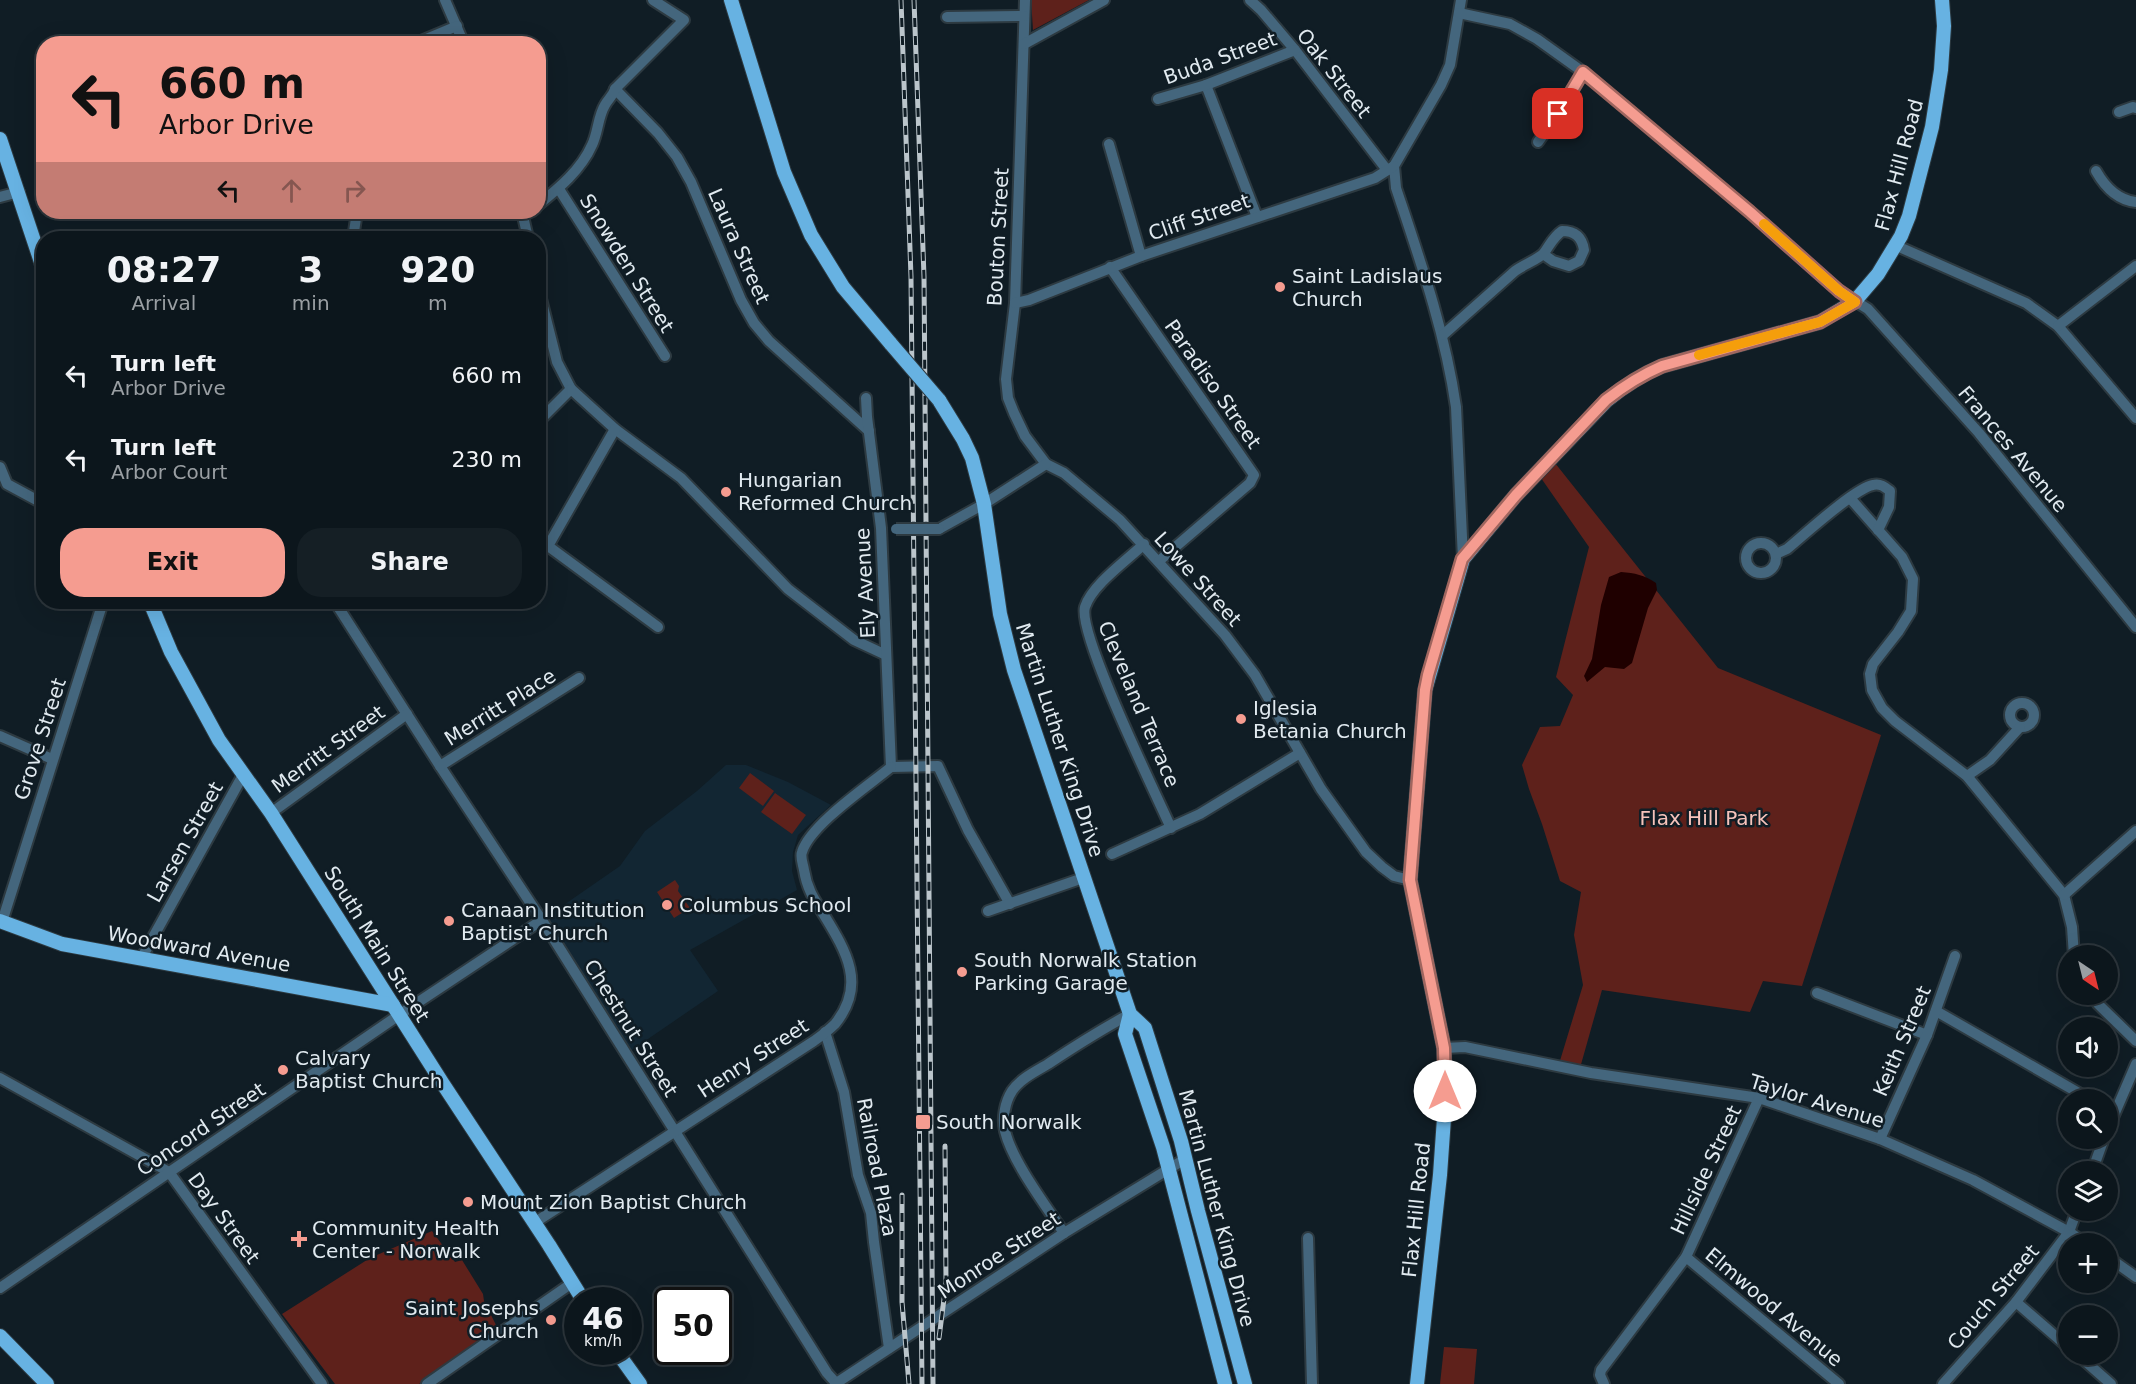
<!DOCTYPE html>
<meta charset="utf-8">
<style>
body{margin:0;font-family:"DejaVu Sans",sans-serif;background:#151f25;color:#f1f3f6;height:100vh;display:flex;flex-direction:column;font-size:22px;white-space:nowrap}
*{box-sizing:border-box;margin:0}
p{font-size:20px;color:#9a9fa3}
.icon{flex:none;width:33px;height:33px;fill:none;stroke:currentColor;stroke-width:2;stroke-linecap:round;stroke-linejoin:round}
.map{position:relative;flex:1;overflow:hidden}
.details{position:absolute;left:36px;top:231px;width:510px;height:378px;display:flex;flex-direction:column;background:#0c161c;border-radius:24px;box-shadow:0 6px 24px #0002,0 0 0 2px #2c353b}
.details>*{flex:none}
.hud{position:absolute;left:36px;top:36px;width:510px;height:183px;border-radius:24px;box-shadow:0 6px 24px #0002,0 0 0 2px #2c353b;background:#f59c90;color:#111;overflow:hidden}
.needle{width:39px;rotate:145deg}
.buttons{position:absolute;left:2058px;top:945px;display:grid;gap:12px}
.buttons a{display:grid;place-items:center;width:60px;height:60px;border-radius:50%;background:#0c161c;box-shadow:0 6px 24px #0002,0 0 0 2px #2c353b;font-size:30px}
.speed{position:absolute;left:564px;top:1287px;display:flex;gap:12px;font-size:30px;font-weight:700;text-align:center}
.speed>*{display:grid;place-content:center;width:78px;height:78px;border-radius:50%;background:#0c161c;box-shadow:0 6px 24px #0002,0 0 0 2px #2c353b;line-height:1}
.speed small{font-size:15px;font-weight:400}
.speed .limit{border:3px solid #111;border-radius:9px;background:#fff;color:#111}
.pin{position:absolute;display:grid;place-items:center;width:51px;height:51px;color:#fff;margin:-26px;border-radius:12px;box-shadow:0 3px 9px #0006}
.me{position:absolute;width:66px;margin:-33px;rotate:0deg;stroke-linejoin:round;filter:drop-shadow(0 0 4px #0008)}
.turn{display:flex;align-items:center;gap:21px;height:126px;padding:0 24px;font-size:27px}
.turn .icon{width:78px;height:78px;stroke-width:2.5}
.turn b{display:block;font-size:42px;line-height:51px}
.lanes{display:flex;align-items:center;height:57px;padding:0 24px;background:#0003;justify-content:center;gap:30px;direction:ltr}
.lanes .off{opacity:.35}
.eta{display:flex;justify-content:space-evenly;align-items:center;height:102px;text-align:center}
.eta b{font-size:36px;font-weight:800;line-height:42px}
.button{display:flex;gap:12px;margin-top:auto;padding:12px 24px}
.button a{flex:1;height:69px;border-radius:24px;background:#f59c90;color:#111;font-size:24px;font-weight:800;line-height:69px;text-align:center}
.button a+a{background:#151f25;color:#f1f3f6}
ul{padding:0;list-style:none}
li{display:flex;align-items:center;gap:18px;height:84px;padding:0 24px}
li div{flex:1}
li b{display:block;font-size:22px}
li em{font-style:normal}
.map>svg:first-child{display:block}
.built{fill:#122633}
.green{fill:#5e211b}
.water{fill:#1f0000}
.lines{fill:none;stroke-linecap:round;stroke-linejoin:round}
.minor-casing{stroke:#2d3a41;stroke-width:14}
.major-casing{stroke:#2d3a41;stroke-width:16}
.minor{stroke:#44667d;stroke-width:10}
.major{stroke:#67b2e2;stroke-width:14}
.rail-casing{stroke:#bbc5cb;stroke-width:5}
.rail{stroke:#101d25;stroke-width:3;stroke-dasharray:9;stroke-linecap:butt}
.minor-bridge-casing{stroke:#2d3a41;stroke-width:14;stroke-linecap:butt}
.major-bridge-casing{stroke:#2d3a41;stroke-width:16;stroke-linecap:butt}
.minor-bridge{stroke:#44667d;stroke-width:10}
.major-bridge{stroke:#67b2e2;stroke-width:14}
.route-casing{stroke:#9f655e;stroke-width:15}
.route{stroke:#f59c90;stroke-width:10}
.slow{stroke:#f59e0b;stroke-width:10}
.poi-dot{fill:#f59c90;stroke:#101d25;stroke-width:2}
.labels{text-anchor:middle;dominant-baseline:central;stroke-width:5;stroke-linejoin:round;paint-order:stroke}
.street-label{font-size:20px;fill:#e1eaf0;stroke:#101d25}
.poi-label{font-size:20px;fill:#e1eaf0;stroke:#101d25;text-anchor:start}
.park-label{font-size:20px;fill:#f6c3bb;stroke:#101d25}
</style>
<div class="map">
<svg width="2136" height="1384" viewBox="0 0 2136 1384">
<rect width="100%" height="100%" fill="#101d25"/>
<path class="built" d="M 726,765 L 746,765 L 788,782 L 831,805 L 798,835 L 793,852 L 792,871 L 797,890 L 690,950 L 718,991 L 629,1052 L 542,920 L 620,866 L 645,831 L 697,791 Z"/>
<g class="green">
<path d="M 1031,0 L 1089,0 L 1033,30 Z"/>
<path d="M 1555,463 L 1718,668 L 1881,735 L 1802,986 L 1763,981 L 1750,1012 L 1602,990 L 1580,1068 L 1559,1064 L 1583,985 L 1574,935 L 1581,892 L 1560,881 L 1542,824 L 1529,789 L 1522,765 L 1540,727 L 1560,726 L 1573,695 L 1556,677 L 1589,547 L 1541,478 Z"/>
<path d="M 750,773 L 774,791 L 763,806 L 739,788 Z"/>
<path d="M 775,793 L 806,815 L 792,834 L 761,812 Z"/>
<path d="M 675,880 L 679,886 L 678,891 L 690,908 L 674,918 L 657,892 Z"/>
<path d="M 432,1231 L 455,1262 L 462,1260 L 483,1294 L 484,1301 L 498,1329 L 419,1384 L 335,1384 L 282,1314 L 370,1258 Z"/>
<path d="M 1444,1347 L 1477,1349 L 1474,1384 L 1440,1384 Z"/>
</g>
<path class="water" d="M 1621,572 C 1635,573 1644,575 1656,583 L 1657,590 L 1648,608 L 1632,663 L 1624,669 L 1605,667 L 1587,682 L 1584,676 L 1592,659 L 1601,605 L 1609,577 Z"/>
<g class="lines">
<g class="minor-casing">
<g id="minor">
<path d="M 445,0 L 464,44"/>
<path d="M 1025,0 L 1015,303 L 1006,379 L 1008,398 L 1014,413 L 1025,436 L 1046,464 L 1064,473 L 1120,520 L 1225,635 L 1255,675 L 1321,789 L 1366,852 L 1382,867 L 1394,876 L 1410,880"/>
<path d="M 1250,0 L 1261,10 L 1295,50 L 1387,170"/>
<path d="M 1461,0 L 1450,65 L 1441,85 L 1394,166 L 1396,188 C 1420,260 1445,331 1456,407 L 1463,559"/>
<path d="M 1459,13 L 1510,24 L 1537,39 L 1583,72 L 1750,212 L 1839,291 L 1868,309 L 1979,433 L 2136,627"/>
<path d="M 947,17 L 1024,16"/>
<path d="M 414,44 L 457,26"/>
<path d="M 1024,44 L 1104,0"/>
<path d="M 1206,85 L 1257,217"/>
<path d="M 615,89 L 658,133 L 677,157 L 691,182 L 741,300 L 754,323 L 769,341 L 869,431"/>
<path d="M 1158,99 L 1206,85 L 1295,50"/>
<path d="M 2119,112 L 2133,107 L 2136,108"/>
<path d="M 1538,142 L 1558,114 L 1583,72"/>
<path d="M 1109,144 L 1141,256"/>
<path d="M 2096,171 C 2105,187 2117,200 2136,202"/>
<path d="M 559,189 L 665,356"/>
<path d="M 0,197 L 19,192"/>
<path d="M 538,205 C 559,188 581,170 592,145 C 598,133 598,116 605,105 C 608,99 613,96 615,89 L 684,20 L 653,0"/>
<path d="M 522,212 L 528,238"/>
<path d="M 353,238 L 357,212"/>
<path d="M 1897,246 L 2026,303 L 2058,326 L 2136,418"/>
<path d="M 1110,267 L 1254,475 L 1250,483 L 1159,561"/>
<path d="M 538,287 L 557,362 L 571,389 L 615,429 L 681,478 L 788,589 L 854,640 L 886,655"/>
<path d="M 1015,303 L 1029,300 L 1141,256 L 1375,178 L 1394,166"/>
<path d="M 2058,326 L 2136,266"/>
<path d="M 1443,335 L 1515,271 C 1523,265 1539,259 1544,253 C 1550,245 1553,237 1562,231 C 1575,231 1582,237 1584,250 L 1579,261 L 1569,266 L 1553,261 L 1543,254"/>
<path d="M 866,398 L 867,417 L 881,528 L 891,767"/>
<path d="M 538,422 L 571,389"/>
<path d="M 615,429 L 548,546 L 658,627"/>
<path d="M 0,467 L 7,484 L 44,504"/>
<path d="M 1850,498 L 1902,557 L 1913,579 L 1911,611 L 1898,632 L 1873,664 L 1870,674 L 1872,690 L 1882,708 L 1895,721 L 1967,776 L 2064,895 L 2072,927 L 2074,956"/>
<path d="M 939,529 L 984,504 L 1046,464"/>
<circle cx="1761" cy="558" r="15"/>
<path d="M 1144,544 C 1126,561 1092,585 1085,607 C 1077,633 1156,794 1171,828"/>
<path d="M 1776,554 L 1787,549 C 1804,535 1855,488 1873,485 C 1880,483 1885,487 1890,491 L 1889,507 L 1878,530"/>
<path d="M 335,602 L 440,766 L 545,925 L 827,1373 L 836,1383"/>
<circle cx="2022" cy="715" r="12"/>
<path d="M 0,736 L 52,759"/>
<path d="M 440,766 L 579,678"/>
<path d="M 891,767 L 938,766 L 968,830 L 1010,904"/>
<path d="M 1967,776 L 1990,760 L 2020,727"/>
<path d="M 271,813 L 407,714"/>
<path d="M 1112,854 L 1200,814 L 1300,753"/>
<path d="M 2064,895 L 2136,831"/>
<path d="M 988,911 L 1083,878"/>
<path d="M 2,922 L 103,602"/>
<path d="M 141,959 L 243,775"/>
<path d="M 1817,993 L 1927,1035"/>
<path d="M 2091,994 L 2098,1004 L 2136,1041"/>
<path d="M 1936,1011 L 2091,1100"/>
<path d="M 825,1032 L 844,1092 L 858,1175 L 871,1213 L 874,1242 L 889,1348"/>
<path d="M 1444,1048 L 1465,1047 L 1591,1073 L 1759,1098 L 1880,1139 L 1973,1180 L 2069,1232 L 2087,1244"/>
<path d="M 0,1078 L 169,1172 L 322,1384"/>
<path d="M 2108,1129 L 2136,1064"/>
<path d="M 1880,1139 L 1927,1035 L 1955,956"/>
<path d="M 2092,1172 L 2104,1138"/>
<path d="M 534,1223 L 814,1041 C 821,1036 829,1030 835,1024 C 867,985 846,951 824,915 C 814,899 807,889 804,870 C 803,864 800,857 802,852 C 810,825 868,786 891,767"/>
<path d="M 1064,1233 C 1046,1206 1012,1161 1005,1131 C 1002,1118 1005,1102 1012,1091 C 1020,1079 1036,1071 1048,1064 C 1075,1046 1102,1029 1130,1014"/>
<path d="M 1308,1238 L 1312,1384"/>
<path d="M 1686,1257 L 1839,1384"/>
<path d="M 2108,1257 L 2136,1277"/>
<path d="M 0,1288 L 399,1015 L 542,920"/>
<path d="M 2016,1302 L 2068,1347"/>
<path d="M 2077,1354 L 2111,1384"/>
<path d="M 427,1384 L 572,1283"/>
<path d="M 835,1384 L 1064,1233 L 1185,1159"/>
<path d="M 1604,1384 L 1600,1375 L 1601,1370 L 1686,1257 L 1759,1098"/>
<path d="M 1943,1384 L 2016,1302 L 2069,1232 L 2077,1210"/>
</g>
</g>
<g class="major-casing">
<g id="major">
<path d="M 731,0 L 784,172 L 811,235 L 843,287 L 891,344"/>
<path d="M 0,139 L 44,271"/>
<path d="M 939,400 L 963,439 L 972,458 L 984,504 L 1000,614 L 1014,670 L 1130,1014 L 1145,1028 L 1181,1141 L 1198,1211 L 1245,1384"/>
<path d="M 150,602 L 171,652 L 219,740 L 271,813 L 443,1084 L 549,1245 L 583,1300"/>
<path d="M 0,921 L 62,944 L 393,1005"/>
<path d="M 1130,1014 L 1125,1034 L 1163,1147 L 1225,1384"/>
<path d="M 0,1336 L 47,1384"/>
<path d="M 617,1352 L 640,1384"/>
<path d="M 1417,1384 L 1440,1175 L 1445,1104 L 1444,1048 L 1410,880 L 1425,690 L 1463,559 L 1516,495 L 1607,400 C 1624,386 1641,375 1662,366 L 1820,322 L 1855,301 L 1878,274 L 1901,236 L 1909,216 L 1932,127 L 1941,70 L 1944,26 L 1942,0"/>
</g>
</g>
<use href="#minor" class="minor"/>
<use href="#major" class="major"/>
<g class="rail-casing">
<g id="rail">
<path d="M 901,0 L 911,277 L 922,1384"/>
<path d="M 914,0 L 924,277 L 933,1384"/>
<path d="M 902,1195 L 902,1302 L 909,1384"/>
<path d="M 939,1338 L 946,1283 L 945,1146"/>
</g>
</g>
<use href="#rail" class="rail"/>
<g class="minor-bridge-casing">
<path id="minor-bridge" d="M 896,529 L 939,529"/>
</g>
<g class="major-bridge-casing">
<path id="major-bridge" d="M 891,344 L 939,400"/>
</g>
<use href="#minor-bridge" class="minor-bridge"/>
<use href="#major-bridge" class="major-bridge"/>
</g>
<g class="lines">
<g class="route-casing">
<path id="route" d="M 1445,1091 L 1444,1048 L 1410,880 L 1425,690 L 1428,675 L 1462,559 L 1516,495 L 1606,400 C 1624,386 1641,375 1662,366 L 1820,322 L 1855,302 L 1839,291 L 1750,212 L 1583,72 L 1558,114"/>
</g>
<use href="#route" class="route"/>
<path class="slow" d="M 1699,355 L 1820,322 L 1855,302 L 1839,291 L 1764,224"/>
</g>
<g class="poi-dot">
<circle cx="1280" cy="287" r="6"/>
<circle cx="726" cy="492" r="6"/>
<circle cx="1241" cy="719" r="6"/>
<circle cx="667" cy="905" r="6"/>
<circle cx="449" cy="921" r="6"/>
<circle cx="962" cy="972" r="6"/>
<circle cx="283" cy="1070" r="6"/>
<rect x="915" y="1114" width="16" height="16" rx="3"/>
<circle cx="468" cy="1202" r="6"/>
<path d="M296 1230h6v6h6v6h-6v6h-6v-6h-6v-6h6z"/>
<circle cx="551" cy="1320" r="6"/>
</g>
<g class="labels">
<g class="street-label">
<text transform="translate(1220 58) rotate(-20)">Buda Street</text>
<text transform="translate(1334 73) rotate(52)">Oak Street</text>
<text transform="translate(1899 165) rotate(-75)">Flax Hill Road</text>
<text transform="translate(1199 217) rotate(-19)">Cliff Street</text>
<text transform="translate(998 237) rotate(-87)">Bouton Street</text>
<text transform="translate(739 246) rotate(66)">Laura Street</text>
<text transform="translate(627 263) rotate(58)">Snowden Street</text>
<text transform="translate(1213 384) rotate(55)">Paradiso Street</text>
<text transform="translate(2013 449) rotate(50)">Frances Avenue</text>
<text transform="translate(1198 579) rotate(48)">Lowe Street</text>
<text transform="translate(865 583) rotate(-93)">Ely Avenue</text>
<text transform="translate(1139 704) rotate(67)">Cleveland Terrace</text>
<text transform="translate(500 707) rotate(-32)">Merritt Place</text>
<text transform="translate(40 739) rotate(-72)">Grove Street</text>
<text transform="translate(1060 740) rotate(72)">Martin Luther King Drive</text>
<text transform="translate(328 749) rotate(-36)">Merritt Street</text>
<text transform="translate(185 842) rotate(-61)">Larsen Street</text>
<text transform="translate(377 944) rotate(58)">South Main Street</text>
<text transform="translate(199 949) rotate(10)">Woodward Avenue</text>
<text transform="translate(631 1028) rotate(58)">Chestnut Street</text>
<text transform="translate(1902 1041) rotate(-67)">Keith Street</text>
<text transform="translate(753 1058) rotate(-33)">Henry Street</text>
<text transform="translate(1817 1101) rotate(17)">Taylor Avenue</text>
<text transform="translate(201 1129) rotate(-34)">Concord Street</text>
<text transform="translate(877 1167) rotate(79)">Railroad Plaza</text>
<text transform="translate(1706 1170) rotate(-65)">Hillside Street</text>
<text transform="translate(1217 1208) rotate(75)">Martin Luther King Drive</text>
<text transform="translate(1416 1210) rotate(-84)">Flax Hill Road</text>
<text transform="translate(224 1218) rotate(54)">Day Street</text>
<text transform="translate(999 1255) rotate(-33)">Monroe Street</text>
<text transform="translate(1993 1297) rotate(-50)">Couch Street</text>
<text transform="translate(1774 1307) rotate(40)">Elmwood Avenue</text>
</g>
<g class="poi-label">
<text x="1292" y="276">Saint Ladislaus<tspan x="1292" dy="23">Church</tspan></text>
<text x="738" y="480">Hungarian<tspan x="738" dy="23">Reformed Church</tspan></text>
<text x="1253" y="708">Iglesia<tspan x="1253" dy="23">Betania Church</tspan></text>
<text x="679" y="905">Columbus School</text>
<text x="461" y="910">Canaan Institution<tspan x="461" dy="23">Baptist Church</tspan></text>
<text x="974" y="960">South Norwalk Station<tspan x="974" dy="23">Parking Garage</tspan></text>
<text x="295" y="1058">Calvary<tspan x="295" dy="23">Baptist Church</tspan></text>
<text x="936" y="1122">South Norwalk</text>
<text x="480" y="1202">Mount Zion Baptist Church</text>
<text x="312" y="1228">Community Health<tspan x="312" dy="23">Center - Norwalk</tspan></text>
<text x="539" y="1308" text-anchor="end">Saint Josephs<tspan x="539" dy="23">Church</tspan></text>
</g>
<g class="park-label">
<text x="1704" y="818">Flax Hill Park</text>
</g>
</g>
</svg>
<div class="buttons">
<a><svg class="needle" viewBox="-14 -14 28 28"><path d="M0-13l5 13h-10z" fill="#e53935"/><path d="M0 13l5-13h-10z" fill="#9a9fa3"/></svg></a>
<a><svg class="icon" aria-label="sound" viewBox="0 0 24 24"><path d="M4 9h4l5-4v14l-5-4H4zM17 9q2 3 0 6"/></svg></a>
<a><svg class="icon" aria-label="search" viewBox="0 0 24 24"><circle cx="10" cy="10" r="6"/><path d="M15 15l6 6"/></svg></a>
<a><svg class="icon" aria-label="layers" viewBox="0 0 24 24"><path d="M12 4l9 5-9 5-9-5zM3 14l9 5 9-5"/></svg></a>
<a>+</a>
<a>−</a>
</div>
<div class="speed"><div>46<small>km/h</small></div><div class="limit">50</div></div>
<div class="pin" style="left:1558px;top:114px;background:#d93025"><svg class="icon" aria-label="arrive" viewBox="0 0 24 24"><path d="M6 21V4h12l-3 4 3 4H6"/></svg></div>
<svg class="me" style="left:1445px;top:1091px" viewBox="-20 -20 40 40"><circle r="19" fill="#fff"/><path d="M0-13L10 11 0 6-10 11z" fill="#f59c90"/></svg>
<div class="hud">
<div class="turn"><svg class="icon" aria-label="left" viewBox="0 0 24 24"><path d="M17 20v-9H6M10 6l-5 5 5 5"/></svg><div><b>660 m</b>Arbor Drive</div></div>
<div class="lanes"><svg class="icon" aria-label="left" viewBox="0 0 24 24"><path d="M17 20v-9H6M10 6l-5 5 5 5"/></svg><svg class="icon off" aria-label="ahead" viewBox="0 0 24 24"><path d="M12 20V5M6 11l6-6 6 6"/></svg><svg class="icon off" aria-label="right" viewBox="0 0 24 24"><path d="M7 20v-9h11M14 6l5 5-5 5"/></svg></div>
</div>
<section class="details">
<div class="eta">
<div><b>08:27</b><p>Arrival</p></div>
<div><b>3</b><p>min</p></div>
<div><b>920</b><p>m</p></div>
</div>
<ul>
<li><svg class="icon" aria-label="left" viewBox="0 0 24 24"><path d="M17 20v-9H6M10 6l-5 5 5 5"/></svg><div><b>Turn left</b><p>Arbor Drive</p></div><em>660 m</em></li>
<li><svg class="icon" aria-label="left" viewBox="0 0 24 24"><path d="M17 20v-9H6M10 6l-5 5 5 5"/></svg><div><b>Turn left</b><p>Arbor Court</p></div><em>230 m</em></li>
</ul>
<div class="button"><a>Exit</a><a>Share</a></div>
</section>
</div>
